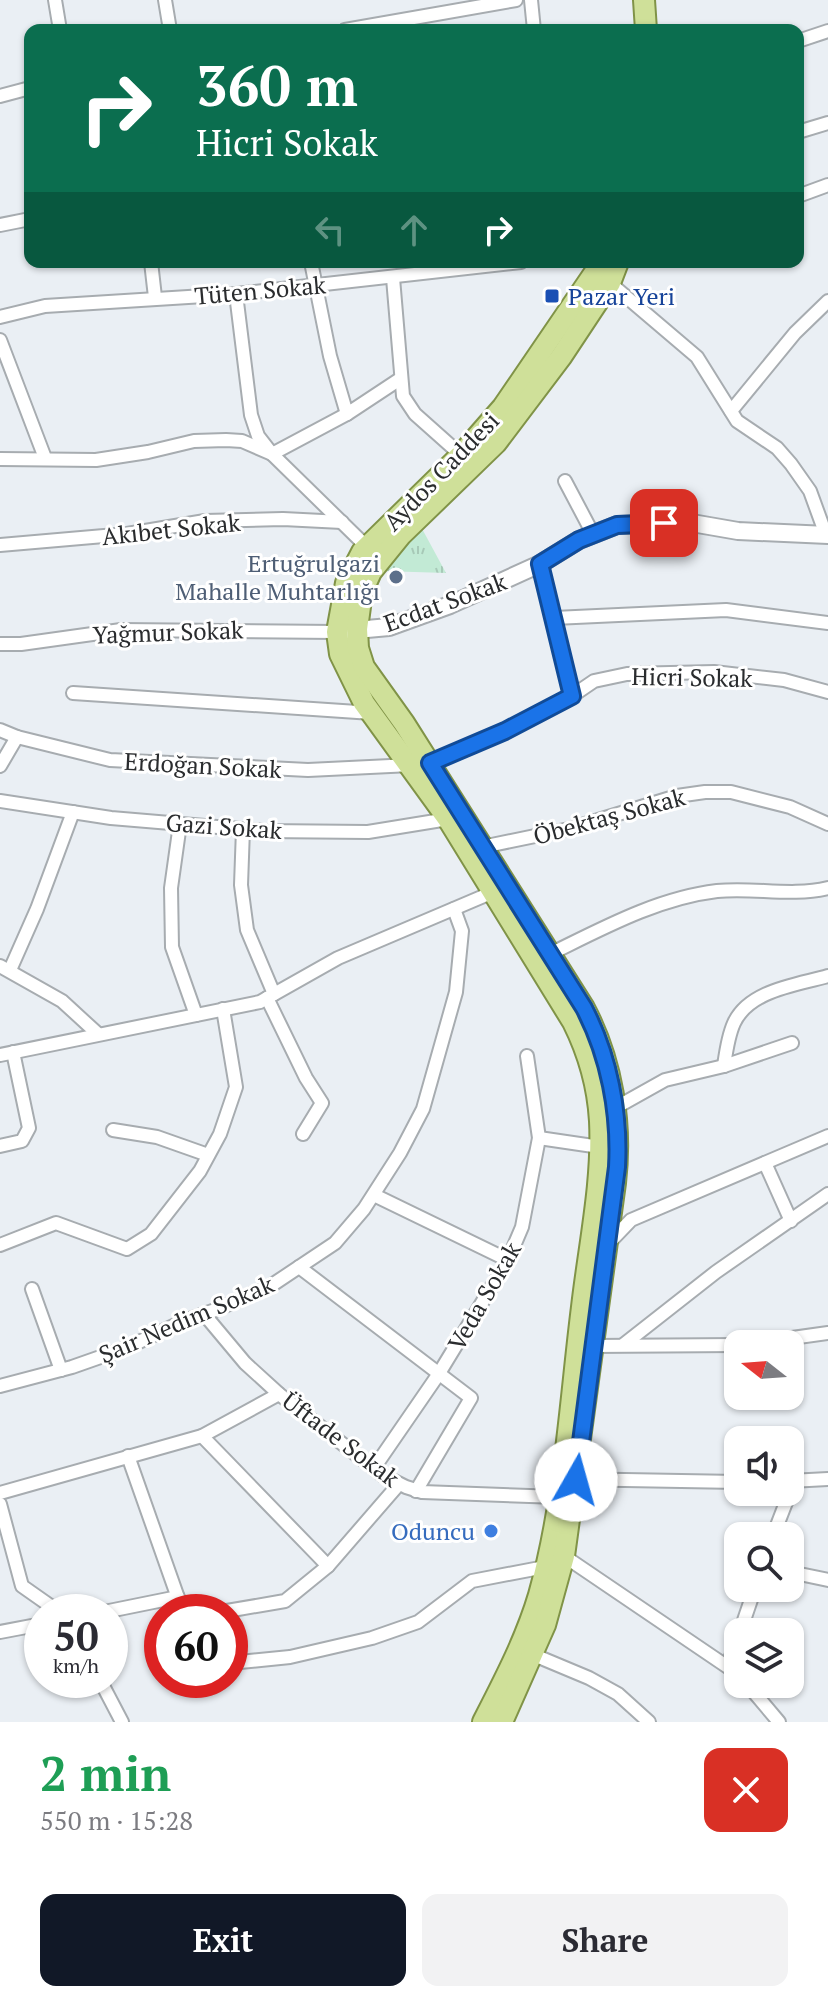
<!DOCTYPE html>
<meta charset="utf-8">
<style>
body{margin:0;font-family:"PT Serif",serif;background:#f2f2f3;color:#2b2b33;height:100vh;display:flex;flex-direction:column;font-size:30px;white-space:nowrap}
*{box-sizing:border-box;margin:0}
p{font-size:26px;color:#7c7c81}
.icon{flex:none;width:44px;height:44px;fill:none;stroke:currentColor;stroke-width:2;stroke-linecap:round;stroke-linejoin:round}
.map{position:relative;height:1722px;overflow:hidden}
.panel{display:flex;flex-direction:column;background:#fff;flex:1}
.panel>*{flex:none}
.hud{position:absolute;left:24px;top:24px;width:780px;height:244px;border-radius:16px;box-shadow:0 2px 6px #0004;background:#0b6e4f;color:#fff;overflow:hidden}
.needle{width:52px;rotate:287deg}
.buttons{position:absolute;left:724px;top:1330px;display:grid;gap:16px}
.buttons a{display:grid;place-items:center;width:80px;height:80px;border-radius:16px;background:#fff;box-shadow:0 2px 6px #0004;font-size:40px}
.speed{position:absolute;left:24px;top:1594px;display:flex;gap:16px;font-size:40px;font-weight:700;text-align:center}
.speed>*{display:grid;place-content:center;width:104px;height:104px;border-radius:50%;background:#fff;box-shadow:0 2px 6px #0004;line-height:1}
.speed small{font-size:20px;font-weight:400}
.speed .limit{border:12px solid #d22;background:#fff;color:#111}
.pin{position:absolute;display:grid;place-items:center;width:68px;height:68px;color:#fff;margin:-34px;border-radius:16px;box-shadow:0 4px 12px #0006}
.me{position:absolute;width:88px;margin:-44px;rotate:7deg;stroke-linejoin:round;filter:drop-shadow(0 0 6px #0008)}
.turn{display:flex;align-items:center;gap:28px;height:168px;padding:0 40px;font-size:36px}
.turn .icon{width:104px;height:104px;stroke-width:2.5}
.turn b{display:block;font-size:56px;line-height:68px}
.lanes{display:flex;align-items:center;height:76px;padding:0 40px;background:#0003;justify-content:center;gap:40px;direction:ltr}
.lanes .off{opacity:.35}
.round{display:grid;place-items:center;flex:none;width:84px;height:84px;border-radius:16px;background:#f2f2f3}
.overview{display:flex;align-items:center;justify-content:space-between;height:136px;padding:0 40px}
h1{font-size:48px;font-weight:600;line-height:60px;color:#1e9e55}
.button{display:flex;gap:16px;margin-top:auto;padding:16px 40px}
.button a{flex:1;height:92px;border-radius:16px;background:#111827;color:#fff;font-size:32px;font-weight:600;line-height:92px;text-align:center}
.button a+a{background:#f2f2f3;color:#2b2b33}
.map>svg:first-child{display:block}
.park{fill:url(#park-tufts)}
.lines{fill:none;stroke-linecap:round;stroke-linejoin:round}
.minor-casing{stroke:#a7acb0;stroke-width:16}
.tertiary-casing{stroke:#a7acb0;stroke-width:20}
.primary-casing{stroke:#809347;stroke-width:24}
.minor{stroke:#fff;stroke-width:12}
.tertiary{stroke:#fff;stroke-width:16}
.primary{stroke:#cfe099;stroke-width:20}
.route-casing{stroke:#114b97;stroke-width:20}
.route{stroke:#1a73e8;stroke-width:14}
.transit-dot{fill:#1a4fb4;stroke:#fff;stroke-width:3}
.service-dot{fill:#5c6f8a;stroke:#fff;stroke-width:3}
.shop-dot{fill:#3f7fe0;stroke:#fff;stroke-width:3}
.labels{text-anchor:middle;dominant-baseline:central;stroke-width:6;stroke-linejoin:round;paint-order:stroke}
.street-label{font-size:24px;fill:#2a2c2e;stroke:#fff}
.transit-label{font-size:24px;fill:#164399;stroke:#fff;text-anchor:start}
.service-label{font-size:24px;fill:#4e5e75;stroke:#fff;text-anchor:end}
.shop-label{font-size:24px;fill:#366cbe;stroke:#fff;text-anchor:end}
</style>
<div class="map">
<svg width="828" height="1722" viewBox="0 0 828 1722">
<defs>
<pattern id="park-tufts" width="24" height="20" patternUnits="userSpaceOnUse" patternTransform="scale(2)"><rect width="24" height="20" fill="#c2ead5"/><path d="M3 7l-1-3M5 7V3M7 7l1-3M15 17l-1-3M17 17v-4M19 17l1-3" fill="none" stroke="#a7c9b7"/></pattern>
</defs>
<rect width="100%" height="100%" fill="#eaeff4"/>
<path class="park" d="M 420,525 L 446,573 L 382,571 Z"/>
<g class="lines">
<g class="minor-casing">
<g id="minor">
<path d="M 55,0 L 60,30"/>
<path d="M 165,0 L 170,30"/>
<path d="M 531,0 L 534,30"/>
<path d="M 345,30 L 516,0"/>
<path d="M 798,41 L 828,31"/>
<path d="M 0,96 L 30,88"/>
<path d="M 798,132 L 828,123"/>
<path d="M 798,196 L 828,185"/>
<path d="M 0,225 L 30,219"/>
<path d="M 151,262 L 155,297"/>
<path d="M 311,262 L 330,356 L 347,414 L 400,379"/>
<path d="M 393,278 L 403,396 L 415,414 L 461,455"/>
<path d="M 610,283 L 697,357 L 737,421 L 777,448 L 791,464 L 810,491 L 826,535"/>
<path d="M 236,294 L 251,415 L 258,436 L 272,454 L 367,547"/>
<path d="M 0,317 L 45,306 L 236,294 L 521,262"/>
<path d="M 0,340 L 45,458"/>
<path d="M 731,411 L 795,333 L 828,301"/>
<path d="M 0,459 L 96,460 L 148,452 L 194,441 L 226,440 L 242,441 L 272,454 L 347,414"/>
<path d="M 565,481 L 593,534"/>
<path d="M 0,545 L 127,534 L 205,521 L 283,519 L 342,522"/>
<path d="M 540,564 L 572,696"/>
<path d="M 554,618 L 726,610 L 828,623"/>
<path d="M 0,644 L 21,644 L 121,630 L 337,632"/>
<path d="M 73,693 L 372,713"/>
<path d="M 0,730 L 17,737 L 110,760 L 308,770 L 411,765"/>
<path d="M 430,763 L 505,731 L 572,696 L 594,681 L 627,674 L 714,672 L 784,680 L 828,692"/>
<path d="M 0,766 L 17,737"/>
<path d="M 0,801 L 111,818 L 264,831 L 368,832 L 448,819"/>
<path d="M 180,824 L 171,888 L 172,947 L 196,1015"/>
<path d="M 243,829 L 241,885 L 247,930 L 274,994"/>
<path d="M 482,847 L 569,829 L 677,796 L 705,792 L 731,792 L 790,807 L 828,824"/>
<path d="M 550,954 C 603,928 658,898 717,891 C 754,887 791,897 828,888"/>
<path d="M 0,966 L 62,1001 L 98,1034"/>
<path d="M 10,970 L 37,909 L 73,812"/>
<path d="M 267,998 L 306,1078 L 322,1103 L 303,1134"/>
<path d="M 0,1055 L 260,1002 L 338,958 L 498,890"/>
<path d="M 724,1066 C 726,1052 728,1036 734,1023 C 749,990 797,985 828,976"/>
<path d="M 615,1108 L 665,1080 L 724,1066 L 792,1043"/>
<path d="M 113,1130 L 157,1137 L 208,1155"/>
<path d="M 539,1138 L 600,1147"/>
<path d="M 0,1146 L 22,1141 L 29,1128 L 13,1052"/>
<path d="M 765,1163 L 791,1221"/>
<path d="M 374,1195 L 508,1260"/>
<path d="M 0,1245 L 56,1223 L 127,1249 L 151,1234 L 200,1171 L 220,1134 L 236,1087 L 223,1009"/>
<path d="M 607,1245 L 631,1220 L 828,1136"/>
<path d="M 299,1267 L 471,1398 L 416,1491"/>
<path d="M 32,1289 L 61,1370"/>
<path d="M 204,1314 L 245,1363 L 279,1394 L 382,1475 L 406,1487 L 422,1492 L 558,1497"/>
<path d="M 749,1344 L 828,1333"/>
<path d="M 623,1345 L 716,1272 L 828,1194"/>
<path d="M 592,1346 L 738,1345"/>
<path d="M 0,1386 L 72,1367 L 126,1348 L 184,1321 L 218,1309 L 272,1285 L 335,1243 L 364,1209 L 400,1153 L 423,1109 L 456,992 L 462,931 L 454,909"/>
<path d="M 202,1436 L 328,1566"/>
<path d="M 128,1456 L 183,1612"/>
<path d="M 374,1468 L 438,1375 L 508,1260 L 522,1227 L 539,1138 L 527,1056"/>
<path d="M 568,1479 L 738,1482"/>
<path d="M 790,1481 L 828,1479"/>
<path d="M 0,1493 L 202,1436 L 279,1394"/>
<path d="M 0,1504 L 22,1586 L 59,1612"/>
<path d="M 773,1536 L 790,1492"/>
<path d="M 564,1556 L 738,1674"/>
<path d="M 790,1572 L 828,1580"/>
<path d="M 104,1612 L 178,1597"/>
<path d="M 221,1612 L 285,1601 L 328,1566 L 399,1484"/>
<path d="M 0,1632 L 42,1624"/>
<path d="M 740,1632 L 755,1588"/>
<path d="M 534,1655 L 589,1678 L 618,1694 L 649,1722"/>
<path d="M 230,1663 L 290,1657 L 372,1638 L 418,1622 L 472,1581 L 545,1567"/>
<path d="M 728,1665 L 738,1637"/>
<path d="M 100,1680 L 122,1722"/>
<path d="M 747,1684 L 779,1722"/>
</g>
</g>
<g class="tertiary-casing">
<path id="tertiary" d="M 345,631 L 389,627 L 450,605 L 540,564 L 579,540 L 617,525 L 692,523 L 738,531 L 828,535"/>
</g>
<g class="primary-casing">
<g id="primary">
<path d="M 644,0 L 646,30"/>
<path d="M 483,1722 C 504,1681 526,1639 539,1595 C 565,1502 570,1403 582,1307 C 589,1246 603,1182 600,1121 C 598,1087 588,1052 573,1022 L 448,819 L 364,703 L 340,654 L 337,632 L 346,583 L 362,552 L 461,455 L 503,407 L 602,262"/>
<path d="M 502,1722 L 545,1625 L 564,1556 L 615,1183 C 622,1123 612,1061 584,1008 L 404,723 L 364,667 L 358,648 L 357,629 L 362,592 L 371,572 L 401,535 L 496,443 L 561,357 L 610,283 L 618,262"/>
</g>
</g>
<use href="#minor" class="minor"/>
<use href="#tertiary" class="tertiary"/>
<use href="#primary" class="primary"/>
</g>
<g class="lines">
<g class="route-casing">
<path id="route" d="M 576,1480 L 617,1167 C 620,1113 609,1056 584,1008 L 430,763 L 505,731 L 572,696 L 540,564 L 579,540 L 617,525 L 664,523"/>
</g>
<use href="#route" class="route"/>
</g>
<rect class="transit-dot" x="544" y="288" width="16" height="16" rx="4"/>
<circle class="service-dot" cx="396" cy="577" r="8"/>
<circle class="shop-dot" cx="491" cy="1531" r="8"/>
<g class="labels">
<g class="street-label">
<text transform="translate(260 290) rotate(-5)">Tüten Sokak</text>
<text transform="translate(441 471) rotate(-46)">Aydos Caddesi</text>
<text transform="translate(171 529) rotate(-6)">Akıbet Sokak</text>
<text transform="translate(445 602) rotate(-20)">Ecdat Sokak</text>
<text transform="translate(168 632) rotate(-2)">Yağmur Sokak</text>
<text transform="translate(692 677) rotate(1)">Hicri Sokak</text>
<text transform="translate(203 765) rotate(3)">Erdoğan Sokak</text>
<text transform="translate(609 816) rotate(-15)">Öbektaş Sokak</text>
<text transform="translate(224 826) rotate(4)">Gazi Sokak</text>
<text transform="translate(484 1296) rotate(-60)">Veda Sokak</text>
<text transform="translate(186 1319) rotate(-23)">Şair Nedim Sokak</text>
<text transform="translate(341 1439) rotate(37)">Üftade Sokak</text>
</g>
<g class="transit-label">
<text x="568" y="296">Pazar Yeri</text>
</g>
<g class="service-label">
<text x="380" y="563">Ertuğrulgazi<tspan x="380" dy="28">Mahalle Muhtarlığı</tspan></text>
</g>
<g class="shop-label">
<text x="475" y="1531">Oduncu</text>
</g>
</g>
</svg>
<div class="buttons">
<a><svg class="needle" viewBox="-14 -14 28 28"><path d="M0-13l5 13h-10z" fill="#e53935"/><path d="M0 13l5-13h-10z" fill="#7c7c81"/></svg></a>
<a><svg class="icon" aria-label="sound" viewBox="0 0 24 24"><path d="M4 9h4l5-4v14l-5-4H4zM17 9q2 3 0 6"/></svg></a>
<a><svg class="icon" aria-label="search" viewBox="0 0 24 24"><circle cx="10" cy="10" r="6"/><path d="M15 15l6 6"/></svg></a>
<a><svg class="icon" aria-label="layers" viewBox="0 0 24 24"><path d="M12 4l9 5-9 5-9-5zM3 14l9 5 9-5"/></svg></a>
</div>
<div class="speed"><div>50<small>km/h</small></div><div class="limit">60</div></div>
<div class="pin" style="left:664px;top:523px;background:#d93025"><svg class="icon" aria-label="arrive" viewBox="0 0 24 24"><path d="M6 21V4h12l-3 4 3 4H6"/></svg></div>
<svg class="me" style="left:576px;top:1480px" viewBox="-20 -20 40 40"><circle r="19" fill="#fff"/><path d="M0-13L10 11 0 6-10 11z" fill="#1a73e8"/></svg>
<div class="hud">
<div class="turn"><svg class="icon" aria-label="right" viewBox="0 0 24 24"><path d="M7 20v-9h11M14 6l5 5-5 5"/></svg><div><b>360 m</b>Hicri Sokak</div></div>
<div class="lanes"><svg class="icon off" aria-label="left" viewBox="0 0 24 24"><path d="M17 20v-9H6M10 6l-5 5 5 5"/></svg><svg class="icon off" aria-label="ahead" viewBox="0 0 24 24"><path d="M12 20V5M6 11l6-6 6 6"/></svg><svg class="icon" aria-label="right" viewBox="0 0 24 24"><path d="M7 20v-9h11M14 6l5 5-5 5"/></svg></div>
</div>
</div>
<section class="panel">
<div class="overview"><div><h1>2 min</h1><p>550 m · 15:28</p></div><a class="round" style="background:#d93025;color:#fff"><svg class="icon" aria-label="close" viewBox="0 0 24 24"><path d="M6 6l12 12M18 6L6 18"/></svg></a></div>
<div class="button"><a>Exit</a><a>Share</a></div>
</section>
